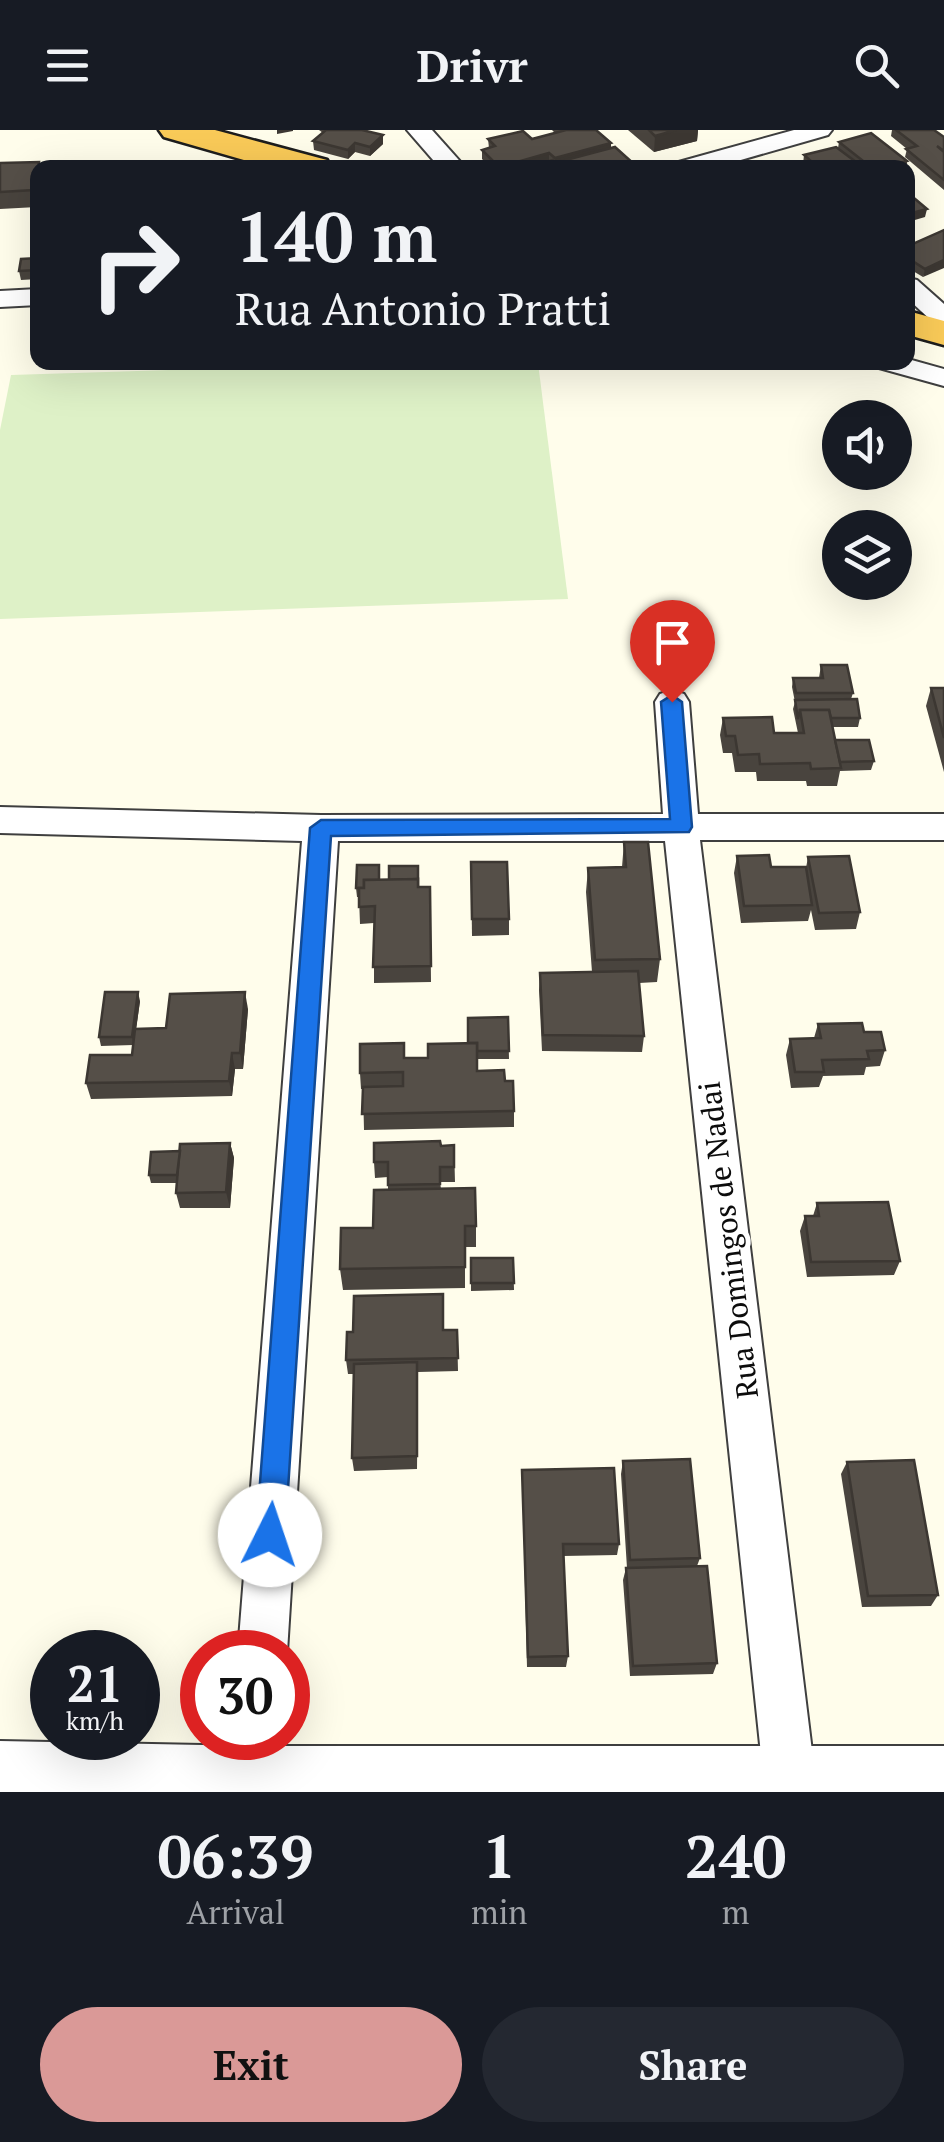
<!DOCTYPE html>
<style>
body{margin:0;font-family:"PT Serif",serif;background:#242831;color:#f1f3f6;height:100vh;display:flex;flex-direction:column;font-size:38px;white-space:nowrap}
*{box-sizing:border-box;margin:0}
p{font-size:32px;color:#9ea1a6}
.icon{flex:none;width:55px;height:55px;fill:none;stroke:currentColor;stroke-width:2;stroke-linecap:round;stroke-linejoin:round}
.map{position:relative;height:1662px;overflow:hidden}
.sheet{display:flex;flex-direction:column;background:#171b24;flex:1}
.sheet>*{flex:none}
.top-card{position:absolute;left:30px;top:30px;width:885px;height:210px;border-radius:20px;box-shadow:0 10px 40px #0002;background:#171b24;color:#f1f3f6;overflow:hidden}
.buttons{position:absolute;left:822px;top:270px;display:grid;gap:20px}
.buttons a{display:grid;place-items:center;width:90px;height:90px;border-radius:50%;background:#171b24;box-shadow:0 10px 40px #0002;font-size:50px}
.speed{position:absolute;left:30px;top:1500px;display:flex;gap:20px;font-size:50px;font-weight:700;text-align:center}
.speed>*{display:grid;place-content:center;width:130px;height:130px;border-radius:50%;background:#171b24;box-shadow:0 10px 40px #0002;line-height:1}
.speed small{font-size:25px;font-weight:400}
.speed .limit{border:15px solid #d22;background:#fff;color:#111}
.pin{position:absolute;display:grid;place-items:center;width:85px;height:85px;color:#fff;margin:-102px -42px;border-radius:50% 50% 50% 0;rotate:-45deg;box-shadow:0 0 10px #0007}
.pin .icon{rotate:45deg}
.me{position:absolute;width:110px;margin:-55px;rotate:4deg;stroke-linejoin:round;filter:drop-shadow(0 0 8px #0008)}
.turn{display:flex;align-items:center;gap:35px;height:210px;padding:0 40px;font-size:45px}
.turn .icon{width:130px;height:130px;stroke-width:2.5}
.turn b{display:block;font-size:70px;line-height:85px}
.eta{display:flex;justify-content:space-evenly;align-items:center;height:170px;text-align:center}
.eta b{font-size:60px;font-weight:600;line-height:70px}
.primary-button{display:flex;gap:20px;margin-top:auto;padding:20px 40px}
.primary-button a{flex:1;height:115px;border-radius:60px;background:#da9997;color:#111;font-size:40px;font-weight:600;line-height:115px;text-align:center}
.primary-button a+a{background:#242831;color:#f1f3f6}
header{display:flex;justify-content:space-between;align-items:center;height:130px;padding:0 40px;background:#171b24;font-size:45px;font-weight:600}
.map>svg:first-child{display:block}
.pitch{fill:#def1c7}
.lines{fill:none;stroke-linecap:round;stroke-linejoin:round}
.minor-casing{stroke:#3f3f3f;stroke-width:4}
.tertiary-casing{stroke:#3f3f3f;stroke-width:4}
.trunk-casing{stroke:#1d1d1d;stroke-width:5}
.minor{fill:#fff;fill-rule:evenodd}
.tertiary{fill:#fff;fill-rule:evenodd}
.trunk{fill:#f9ca58;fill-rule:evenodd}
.wall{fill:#49443e}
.shaded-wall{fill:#3c3732}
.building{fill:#554f48;stroke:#3c3732;stroke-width:2.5}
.route{fill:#1a73e8;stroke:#114b97;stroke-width:2.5}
.labels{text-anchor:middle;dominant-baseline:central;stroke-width:10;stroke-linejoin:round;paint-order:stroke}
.street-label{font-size:30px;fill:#0c0c0c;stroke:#fff}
</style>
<header><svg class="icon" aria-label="menu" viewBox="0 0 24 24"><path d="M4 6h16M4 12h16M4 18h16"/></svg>Drivr<svg class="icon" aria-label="search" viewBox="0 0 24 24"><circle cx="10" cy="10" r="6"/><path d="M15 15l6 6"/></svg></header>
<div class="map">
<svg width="944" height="1662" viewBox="0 0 944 1662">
<rect width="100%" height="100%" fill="#fffdeb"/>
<path class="pitch" d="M 418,232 L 538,233 L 568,469 L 0,489 L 0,300 L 11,245 Z"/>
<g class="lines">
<g class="minor-casing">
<g id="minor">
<path d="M 407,0 L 432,0 L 466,38 L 440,38 Z"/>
<path d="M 794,0 L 832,0 L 828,5 L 713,38 L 672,38 L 675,33 Z"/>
<path d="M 908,148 L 917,150 L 944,174 L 944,196 L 935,194 L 908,169 Z"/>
<path d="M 38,159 L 38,175 L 0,177 L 0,161 Z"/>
<path d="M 908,229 L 944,239 L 944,256 L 879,238 L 876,232 L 908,232 Z"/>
<path d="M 672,560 L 684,564 L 689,572 L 698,684 L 944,684 L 944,710 L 700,710 L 817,1662 L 765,1662 L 665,711 L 338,711 L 287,1522 L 238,1522 L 302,711 L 0,703 L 0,677 L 321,685 L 663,684 L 655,572 L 660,564 Z"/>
<path d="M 231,1608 L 281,1608 L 279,1648 L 273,1662 L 233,1662 L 227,1648 Z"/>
</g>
</g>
<g class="tertiary-casing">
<path id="tertiary" d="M 0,1611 L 253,1616 L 944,1616 L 944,1662 L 0,1662 Z"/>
</g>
<g class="trunk-casing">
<g id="trunk">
<path d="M 159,0 L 215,0 L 327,30 L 331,38 L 272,38 L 164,7 Z"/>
<path d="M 908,181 L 944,191 L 944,215 L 908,205 Z"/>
</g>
</g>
<use href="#minor" class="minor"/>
<use href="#tertiary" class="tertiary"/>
<use href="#trunk" class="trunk"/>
</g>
<g class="wall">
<path d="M 319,0 L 362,0 L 383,14 L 370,26 L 355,22 L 348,29 L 314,20 L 313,11 L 323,3 Z"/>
<path d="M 552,0 L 596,0 L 611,18 L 635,38 L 562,38 L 562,35 L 560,36 L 562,38 L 491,38 L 482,29 L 482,20 L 489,18 L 488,9 L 532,9 L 555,3 Z"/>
<path d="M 628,0 L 698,0 L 697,11 L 654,22 Z"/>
<path d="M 892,0 L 934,0 L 944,7 L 944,60 L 905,27 L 907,19 L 891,6 Z"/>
<path d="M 839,12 L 907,31 L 906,38 L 807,38 L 803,34 L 804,25 L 838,18 Z"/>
<path d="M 39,32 L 40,38 L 38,38 L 37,77 L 0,79 L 0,33 Z"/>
<path d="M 944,100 L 923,147 L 908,138 L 908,116 Z"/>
<path d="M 38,128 L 38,149 L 21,150 L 19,141 Z"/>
<path d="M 821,535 L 853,563 L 851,569 L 860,588 L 858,597 L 833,597 L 835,610 L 874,631 L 871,640 L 840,641 L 837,656 L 807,656 L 806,651 L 757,651 L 756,642 L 735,642 L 732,623 L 723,623 L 720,605 L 723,588 L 774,603 L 798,603 L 793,579 L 795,572 L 792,557 L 793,548 L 819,548 Z"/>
<path d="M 931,558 L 944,558 L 944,642 L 926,576 Z"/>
<path d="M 624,712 L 660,829 L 657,852 L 639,853 L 644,906 L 642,922 L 542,921 L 539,860 L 540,843 L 592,842 L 586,762 L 588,738 L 622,737 Z"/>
<path d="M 737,726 L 771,737 L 806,738 L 808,727 L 860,782 L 856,799 L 815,800 L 811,780 L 808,791 L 741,793 L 734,743 Z"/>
<path d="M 471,732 L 509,789 L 509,805 L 472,806 Z"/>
<path d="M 379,750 L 419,757 L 430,757 L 431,852 L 374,853 L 374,793 L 360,794 L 359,767 L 357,767 L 356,758 Z"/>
<path d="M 140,871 L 136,899 L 166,898 L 248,879 L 243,939 L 235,939 L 232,966 L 91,969 L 86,953 L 132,925 L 133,915 L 101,916 L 99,907 Z"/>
<path d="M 508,887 L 509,929 L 477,929 L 477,941 L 505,951 L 514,981 L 514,997 L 364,1000 L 363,959 L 361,959 L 360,943 L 404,928 L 428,928 L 468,913 Z"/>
<path d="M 818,894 L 864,902 L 885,920 L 880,936 L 866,937 L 864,945 L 823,946 L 819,957 L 791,958 L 786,925 L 790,909 L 814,908 Z"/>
<path d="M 230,1013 L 234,1028 L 230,1078 L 180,1078 L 176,1063 L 177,1053 L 151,1053 L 149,1045 L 180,1021 Z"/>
<path d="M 454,1015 L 455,1052 L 440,1052 L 441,1059 L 476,1096 L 476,1117 L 465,1117 L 465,1158 L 343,1160 L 340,1139 L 373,1098 L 388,1060 L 388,1047 L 375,1048 L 374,1032 L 441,1016 Z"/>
<path d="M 817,1073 L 900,1131 L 894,1145 L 807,1147 L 800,1101 L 805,1086 L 813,1086 Z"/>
<path d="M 471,1128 L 513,1128 L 514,1160 L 471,1161 Z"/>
<path d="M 444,1200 L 457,1200 L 458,1241 L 418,1242 L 417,1339 L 354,1341 L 352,1328 L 354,1244 L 348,1244 L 346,1230 Z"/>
<path d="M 623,1331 L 700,1428 L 697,1436 L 717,1533 L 713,1544 L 630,1546 L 623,1450 L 626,1438 L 627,1438 L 621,1344 Z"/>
<path d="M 847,1332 L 938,1465 L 931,1476 L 862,1477 L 841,1344 Z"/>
<path d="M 522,1340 L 619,1414 L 617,1425 L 563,1426 L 568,1526 L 566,1537 L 527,1537 Z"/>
</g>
<g class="shaded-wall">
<path d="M 277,0 L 293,0 L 293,1 L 277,4 Z"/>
<path d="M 676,0 L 698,0 L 697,11 L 654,22 L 655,6 Z"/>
<path d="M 383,5 L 383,14 L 370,26 L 370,17 Z"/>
<path d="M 355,13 L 355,22 L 348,29 L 348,20 Z"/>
<path d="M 611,13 L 611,22 L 562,31 L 562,35 L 554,37 L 555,28 Z"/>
<path d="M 549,23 L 549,32 L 528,38 L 499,38 Z"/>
<path d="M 907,31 L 906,38 L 883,38 Z"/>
<path d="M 38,41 L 37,77 L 34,60 Z"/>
<path d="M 927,79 L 925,87 L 908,92 L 908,84 Z"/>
<path d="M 944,130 L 944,138 L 923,147 L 925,139 Z"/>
<path d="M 138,862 L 140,871 L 134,915 L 132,907 Z"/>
<path d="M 245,862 L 248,879 L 243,939 L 240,923 Z"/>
<path d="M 232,923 L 235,939 L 232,966 L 229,951 Z"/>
<path d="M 230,1013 L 234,1028 L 230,1078 L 226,1062 Z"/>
</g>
<g class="building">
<path d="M 326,0 L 362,0 L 383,5 L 370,17 L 355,13 L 348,20 L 313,11 Z"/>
<path d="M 566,0 L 596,0 L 611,13 L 555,28 L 549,23 L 499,37 L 482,20 L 495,16 L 488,9 L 523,1 L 532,9 Z"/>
<path d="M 649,0 L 676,0 L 655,6 Z"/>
<path d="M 896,0 L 934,0 L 944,7 L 944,21 L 937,16 L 944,22 L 944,50 L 906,19 L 917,16 Z"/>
<path d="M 871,3 L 907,31 L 883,38 L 872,38 L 839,12 Z"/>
<path d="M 615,17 L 635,35 L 624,38 L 569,38 L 562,31 Z"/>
<path d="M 836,17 L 860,35 L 852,38 L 819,38 L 804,25 Z"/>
<path d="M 553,30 L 562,38 L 525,38 Z"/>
<path d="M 39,32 L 34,60 L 0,62 L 0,33 Z"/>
<path d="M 908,63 L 927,79 L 908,84 Z"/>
<path d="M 38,78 L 38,101 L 33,101 Z"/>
<path d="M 944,100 L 944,130 L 925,139 L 908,128 L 908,116 Z"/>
<path d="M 38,128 L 38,140 L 19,141 L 21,129 Z"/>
<path d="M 821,535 L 847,535 L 853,563 L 796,563 L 793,548 L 823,548 Z"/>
<path d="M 931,558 L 944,558 L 944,608 Z"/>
<path d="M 857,569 L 860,588 L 831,588 L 829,580 L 800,580 L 798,589 L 795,570 Z"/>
<path d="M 800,580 L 829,580 L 841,638 L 811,639 L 810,633 L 760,634 L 759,624 L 738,625 L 735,606 L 726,606 L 723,588 L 772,587 L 774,603 L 804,603 Z"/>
<path d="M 835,610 L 869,610 L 874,631 L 840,632 Z"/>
<path d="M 624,712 L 648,712 L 660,829 L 595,830 L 588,738 L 626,737 Z"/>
<path d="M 769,725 L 771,737 L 806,737 L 812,775 L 744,776 L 737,726 Z"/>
<path d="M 849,726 L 860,782 L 819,783 L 808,727 Z"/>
<path d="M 471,732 L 507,732 L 509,789 L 472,789 Z"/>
<path d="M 357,735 L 379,735 L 379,750 L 364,750 L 364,758 L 356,758 Z"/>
<path d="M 389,736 L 418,736 L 418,757 L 418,749 L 389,750 Z"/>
<path d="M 418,749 L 418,757 L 430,757 L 431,836 L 373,837 L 375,776 L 359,777 L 359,758 L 364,758 L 364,750 Z"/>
<path d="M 638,841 L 644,906 L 543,905 L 540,843 Z"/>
<path d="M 105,862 L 138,862 L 132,907 L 99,907 Z"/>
<path d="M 245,862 L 240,923 L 232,923 L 229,951 L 86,953 L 90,925 L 132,925 L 135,899 L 166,898 L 170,864 Z"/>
<path d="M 508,887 L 509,921 L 477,921 L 477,913 L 468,913 L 468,888 Z"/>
<path d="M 862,893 L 864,902 L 881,902 L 885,920 L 867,921 L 869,929 L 822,930 L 824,942 L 795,942 L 790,909 L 821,908 L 818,894 Z"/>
<path d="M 404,913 L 404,928 L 428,928 L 428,914 L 477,913 L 477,941 L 504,940 L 505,951 L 513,951 L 514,981 L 362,984 L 363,957 L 403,956 L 403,942 L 360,943 L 360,914 Z"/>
<path d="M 440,1011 L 441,1016 L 454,1015 L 454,1037 L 440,1037 L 440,1054 L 388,1055 L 388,1032 L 374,1032 L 374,1013 Z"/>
<path d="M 230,1013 L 226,1062 L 176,1063 L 180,1014 Z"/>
<path d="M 180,1021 L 177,1045 L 149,1045 L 151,1022 Z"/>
<path d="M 475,1058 L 476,1096 L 465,1096 L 465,1137 L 340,1139 L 341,1098 L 373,1098 L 374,1060 Z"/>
<path d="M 888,1072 L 900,1131 L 811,1132 L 805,1086 L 819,1086 L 817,1073 Z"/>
<path d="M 471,1128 L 513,1128 L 514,1153 L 471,1153 Z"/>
<path d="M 443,1164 L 443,1200 L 457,1200 L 458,1228 L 346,1230 L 347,1202 L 353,1202 L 354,1166 Z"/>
<path d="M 417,1232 L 417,1326 L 352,1328 L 354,1234 Z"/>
<path d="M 690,1329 L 700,1428 L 630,1430 L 623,1331 Z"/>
<path d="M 914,1330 L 938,1465 L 868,1466 L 847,1332 Z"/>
<path d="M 614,1338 L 619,1414 L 563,1414 L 568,1526 L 528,1527 L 522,1340 Z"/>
<path d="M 707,1436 L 717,1533 L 633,1536 L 626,1438 Z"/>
</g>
<path class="route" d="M 672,565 L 682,572 L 692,697 L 689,702 L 331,706 L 285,1405 L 281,1415 L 270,1419 L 260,1415 L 256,1405 L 310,698 L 321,690 L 670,689 L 661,572 Z"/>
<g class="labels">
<g class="street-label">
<text transform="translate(728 1110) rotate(-97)">Rua Domingos de Nadai</text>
</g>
</g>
</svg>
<div class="buttons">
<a><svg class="icon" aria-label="sound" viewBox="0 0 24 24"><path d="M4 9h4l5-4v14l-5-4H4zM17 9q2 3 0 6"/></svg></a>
<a><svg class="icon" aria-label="layers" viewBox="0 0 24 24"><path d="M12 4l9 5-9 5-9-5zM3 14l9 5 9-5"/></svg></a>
</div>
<div class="speed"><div>21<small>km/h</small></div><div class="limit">30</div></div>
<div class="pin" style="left:672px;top:572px;background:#d93025"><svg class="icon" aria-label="arrive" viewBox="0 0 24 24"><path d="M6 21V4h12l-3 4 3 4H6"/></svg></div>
<svg class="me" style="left:270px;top:1405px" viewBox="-20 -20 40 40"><circle r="19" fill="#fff"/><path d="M0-13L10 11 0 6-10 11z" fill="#1a73e8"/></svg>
<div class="top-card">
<div class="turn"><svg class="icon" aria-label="right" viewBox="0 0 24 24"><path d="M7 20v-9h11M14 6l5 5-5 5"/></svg><div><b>140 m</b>Rua Antonio Pratti</div></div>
</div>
</div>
<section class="sheet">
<div class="eta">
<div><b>06:39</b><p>Arrival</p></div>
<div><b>1</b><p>min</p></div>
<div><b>240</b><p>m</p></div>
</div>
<div class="primary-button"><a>Exit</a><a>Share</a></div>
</section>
